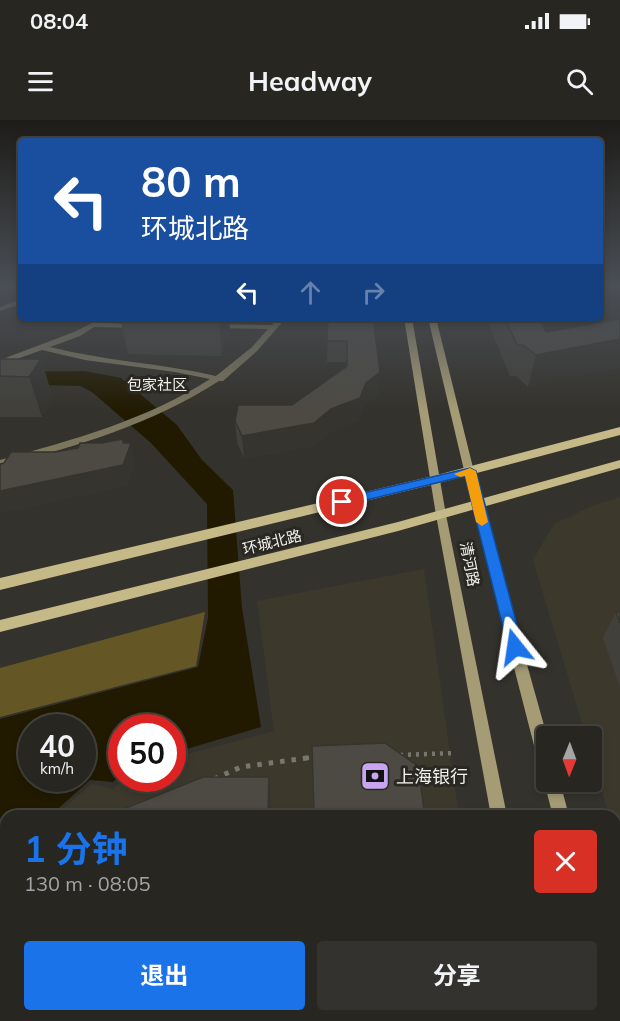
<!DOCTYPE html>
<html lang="zh">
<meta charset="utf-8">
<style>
body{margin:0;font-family:Mulish,"Noto Sans SC",sans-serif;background:#33322e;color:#f1f3f6;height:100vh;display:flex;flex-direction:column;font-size:22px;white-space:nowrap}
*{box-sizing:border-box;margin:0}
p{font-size:20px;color:#a4a5a5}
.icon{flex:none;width:33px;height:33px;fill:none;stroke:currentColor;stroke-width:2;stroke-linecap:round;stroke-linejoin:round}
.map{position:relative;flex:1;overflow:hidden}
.details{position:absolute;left:0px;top:690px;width:621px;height:212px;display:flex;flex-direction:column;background:#272621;border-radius:18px 18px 0 0;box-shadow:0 3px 9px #0003,0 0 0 2px #43433f}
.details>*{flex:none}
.guide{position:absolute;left:18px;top:18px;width:585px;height:183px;border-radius:6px;box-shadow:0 3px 9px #0003,0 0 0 2px #43433f;background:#1a4fa0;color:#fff;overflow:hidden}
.needle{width:39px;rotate:181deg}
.fabs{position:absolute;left:536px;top:606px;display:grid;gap:12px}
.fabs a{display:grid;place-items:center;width:66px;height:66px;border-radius:6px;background:#272621;box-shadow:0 3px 9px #0003,0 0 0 2px #43433f;font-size:30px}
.speed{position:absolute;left:18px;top:594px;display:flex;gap:12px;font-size:30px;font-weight:700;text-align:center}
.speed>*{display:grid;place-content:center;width:78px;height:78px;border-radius:50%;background:#272621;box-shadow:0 3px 9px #0003,0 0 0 2px #43433f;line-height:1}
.speed small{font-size:15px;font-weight:400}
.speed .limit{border:9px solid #d22;background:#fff;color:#111}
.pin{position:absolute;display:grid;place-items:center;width:51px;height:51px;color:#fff;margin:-26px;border:3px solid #fff;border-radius:50%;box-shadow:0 2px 6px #0007}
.me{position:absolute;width:66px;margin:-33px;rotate:345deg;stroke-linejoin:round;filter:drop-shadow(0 0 4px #0008)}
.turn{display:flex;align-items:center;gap:21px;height:126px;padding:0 24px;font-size:27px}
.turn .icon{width:78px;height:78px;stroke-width:2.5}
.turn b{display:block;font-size:42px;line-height:51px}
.lanes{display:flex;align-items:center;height:57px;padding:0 24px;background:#0003;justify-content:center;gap:30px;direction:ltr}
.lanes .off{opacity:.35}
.round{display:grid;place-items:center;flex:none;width:63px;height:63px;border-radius:6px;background:#33322e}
.head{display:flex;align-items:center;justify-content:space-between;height:102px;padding:0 24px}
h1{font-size:36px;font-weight:700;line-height:45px;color:#1a73e8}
.primary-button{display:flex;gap:12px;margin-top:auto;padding:12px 24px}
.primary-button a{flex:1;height:69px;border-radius:6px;background:#1a73e8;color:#fff;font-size:24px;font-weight:700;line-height:69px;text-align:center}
.primary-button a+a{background:#33322e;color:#f1f3f6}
.status{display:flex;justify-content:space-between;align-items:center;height:42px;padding:0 30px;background:#272621;direction:ltr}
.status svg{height:16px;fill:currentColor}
header{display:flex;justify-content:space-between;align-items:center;height:78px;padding:0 24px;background:#272621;font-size:27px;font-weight:700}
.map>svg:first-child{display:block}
.built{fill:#3c392c}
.green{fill:#645725}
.water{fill:#211a00;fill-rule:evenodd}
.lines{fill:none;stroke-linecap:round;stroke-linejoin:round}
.path-far1{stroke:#777670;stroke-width:4.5;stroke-dasharray:3 5;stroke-linecap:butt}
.path{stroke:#777670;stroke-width:5;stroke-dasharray:4.5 7;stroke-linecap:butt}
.service{fill:#7c765f;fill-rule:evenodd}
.tertiary{fill:#7c765f;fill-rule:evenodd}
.secondary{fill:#a59c76;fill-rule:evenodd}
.primary{fill:#c5b988;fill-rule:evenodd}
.wall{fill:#41403a}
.shaded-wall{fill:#35342f}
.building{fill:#4c4a43;stroke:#35342f;stroke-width:1.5}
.route{fill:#1a73e8;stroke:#114b97;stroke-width:1.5}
.slow{fill:#f59e0b}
.labels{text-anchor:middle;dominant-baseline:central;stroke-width:6;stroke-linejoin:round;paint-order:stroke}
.far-quarter-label{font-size:15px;fill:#f1f0eb;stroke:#2a2822}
.street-label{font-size:15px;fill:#f1f0eb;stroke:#2a2822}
.near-poi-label{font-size:18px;fill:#f1f0eb;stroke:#2a2822;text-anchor:start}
</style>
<div class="status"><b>08:04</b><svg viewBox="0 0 49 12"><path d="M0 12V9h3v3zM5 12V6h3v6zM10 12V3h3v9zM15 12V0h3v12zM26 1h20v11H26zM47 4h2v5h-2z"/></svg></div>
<header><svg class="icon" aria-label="menu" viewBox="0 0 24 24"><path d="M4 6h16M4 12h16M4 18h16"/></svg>Headway<svg class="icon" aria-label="search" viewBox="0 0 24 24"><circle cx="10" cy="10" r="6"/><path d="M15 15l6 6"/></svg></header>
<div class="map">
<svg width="620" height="901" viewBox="0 0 620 901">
<rect width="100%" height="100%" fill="#34322c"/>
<g class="built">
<path d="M 620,377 L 620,732 L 615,715 L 615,696 L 609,696 L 591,634 L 591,616 L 586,616 L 533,440 L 554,404 L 592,386 Z"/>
<path d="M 424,449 L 459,696 L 55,696 L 91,664 L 113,669 L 123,659 L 172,658 L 173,638 L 274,611 L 257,481 Z"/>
<path d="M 9,896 L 488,896 L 489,901 L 10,901 Z"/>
</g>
<path class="green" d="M 205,492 L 196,546 L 0,597 L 0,548 Z"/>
<path class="water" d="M 85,251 L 121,258 L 177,305 L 202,340 L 233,370 L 242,488 L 261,607 L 173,633 L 172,608 L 122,608 L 121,654 L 113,662 L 90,660 L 50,696 L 6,696 L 6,872 L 0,889 L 0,599 L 198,547 L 208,498 L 207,384 L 151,323 L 92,272 L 80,266 L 0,264 L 0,252 ZM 32,608 L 82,608 L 82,658 L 32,658 Z"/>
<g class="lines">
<g class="path-far1">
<path d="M 400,635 L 456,633"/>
<path d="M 306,638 L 314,637"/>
</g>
<g class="path">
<path d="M 214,659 L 241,647 L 314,637"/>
<path d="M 81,901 L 82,896"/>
</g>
<g class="service">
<path d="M 278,198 L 286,198 L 257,231 L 223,261 L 219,261 C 152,304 76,327 0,346 L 0,340 C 73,320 146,300 210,259 L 175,252 L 85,240 L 42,230 L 0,245 L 0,240 L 74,212 L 98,200 L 101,203 L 136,204 L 140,206 L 136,208 L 94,207 L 80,216 L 50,227 C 104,241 161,243 216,256 L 252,227 L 268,209 L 213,208 L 210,208 L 210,204 L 272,205 Z"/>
<path d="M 588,198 L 596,198 L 607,211 L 620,209 L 620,213 L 602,216 Z"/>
</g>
<path class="tertiary" d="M 18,180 L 21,180 L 21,184 L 0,191 L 0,187 Z"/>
<g class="secondary">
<path d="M 404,198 L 412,198 L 446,395 L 507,696 L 491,696 L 436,395 Z"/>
<path d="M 428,198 L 436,198 L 482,384 L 547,616 L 546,648 L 541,646 L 538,641 L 472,384 Z"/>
<path d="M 546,658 L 546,662 L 560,662 L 569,696 L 553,696 L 544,662 Z"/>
<path d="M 615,886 L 620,888 L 620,901 L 606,901 L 605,896 L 615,896 Z"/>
<path d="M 528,896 L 548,896 L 549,901 L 529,901 Z"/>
</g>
<g class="primary">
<path d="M 620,307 L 620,315 L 435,364 L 0,470 L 0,458 L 433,356 Z"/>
<path d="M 620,340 L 620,348 L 398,411 L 0,512 L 0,500 L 398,402 Z"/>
</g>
</g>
<g class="wall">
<path d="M 120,198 L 232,198 L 232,202 L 229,202 L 230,211 L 222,236 L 128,234 Z"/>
<path d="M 328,198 L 373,198 L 379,274 L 365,285 L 358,301 L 331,311 L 314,326 L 244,338 L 237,323 L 235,301 L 292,285 L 346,247 L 346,242 L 327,242 Z"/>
<path d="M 486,198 L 539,198 L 546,212 L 528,267 L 516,256 L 510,256 Z"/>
<path d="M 0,239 L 41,239 L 53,279 L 42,297 L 0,297 Z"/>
<path d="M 616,492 L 620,492 L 620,567 L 603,518 Z"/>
<path d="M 312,626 L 425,696 L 115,696 L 271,680 L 271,695 L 313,694 Z"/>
</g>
<g class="shaded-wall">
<path d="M 219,198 L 229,198 L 230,211 L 222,236 Z"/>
<path d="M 620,219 L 620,248 L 528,267 L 536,235 Z"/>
<path d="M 41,239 L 53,279 L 42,297 L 29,257 Z"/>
<path d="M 380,252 L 379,274 L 365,285 L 358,301 L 331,311 L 314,326 L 244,338 L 242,316 L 331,289 Z"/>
<path d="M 131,323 L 136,343 L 128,366 L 0,394 L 0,371 L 127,336 Z"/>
<path d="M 269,657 L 271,680 L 271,696 L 268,696 Z"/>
<path d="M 264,896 L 267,896 L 267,901 L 263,901 Z"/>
</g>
<g class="building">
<path d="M 328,198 L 373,198 L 380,252 L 366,263 L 360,278 L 331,289 L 314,303 L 242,316 L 235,301 L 238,285 L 292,285 L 347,246 L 347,221 L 327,221 Z"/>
<path d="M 505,198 L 539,198 L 546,212 L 620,199 L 620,219 L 536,235 L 523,225 L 517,225 Z"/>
<path d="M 0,239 L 41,239 L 29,257 L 0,256 Z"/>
<path d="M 123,319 L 123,323 L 131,323 L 123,345 L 0,371 L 0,344 L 4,343 L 11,332 L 55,332 L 78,328 L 80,323 L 102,323 Z"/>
<path d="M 616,492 L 620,492 L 620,503 Z"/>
<path d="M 385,623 L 418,646 L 425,696 L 115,696 L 116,692 L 203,657 L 269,657 L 268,695 L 314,694 L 312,626 Z"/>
<path d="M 107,896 L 264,896 L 263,901 L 86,901 L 86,899 L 106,898 Z"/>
<path d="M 324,896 L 469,896 L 470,901 L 325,901 Z"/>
</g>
<linearGradient id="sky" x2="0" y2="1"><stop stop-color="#1d1c18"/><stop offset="0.57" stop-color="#4a4f56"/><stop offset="1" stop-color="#4a4f56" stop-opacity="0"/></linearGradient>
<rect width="620" height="292" fill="url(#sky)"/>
<path class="route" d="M 470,348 L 476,351 L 523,527 L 515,533 L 508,527 L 465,356 L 342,386 L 336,382 L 342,378 Z"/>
<path class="slow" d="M 470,348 L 476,351 L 488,402 L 482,406 L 476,402 L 465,356 L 460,357 L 454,354 Z"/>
<defs>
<g id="bank-square" transform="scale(1.5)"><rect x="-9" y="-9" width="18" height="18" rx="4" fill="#c7a6ef" stroke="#2a2822"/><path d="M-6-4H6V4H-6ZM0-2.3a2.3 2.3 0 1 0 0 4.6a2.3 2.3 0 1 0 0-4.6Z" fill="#111"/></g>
</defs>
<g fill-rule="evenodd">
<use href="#bank-square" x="375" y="656"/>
</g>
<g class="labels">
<g class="far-quarter-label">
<text x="157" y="264">包家社区</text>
</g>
<g class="street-label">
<text transform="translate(272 422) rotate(-14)">环城北路</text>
<text transform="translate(470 444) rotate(79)">清河路</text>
</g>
<g class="near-poi-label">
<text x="396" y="656">上海银行</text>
</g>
</g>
</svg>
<div class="fabs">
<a><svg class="needle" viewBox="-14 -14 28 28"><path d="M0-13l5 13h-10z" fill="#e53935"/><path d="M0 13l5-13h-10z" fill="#a4a5a5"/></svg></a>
</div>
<div class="speed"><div>40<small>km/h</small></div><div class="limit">50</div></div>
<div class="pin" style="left:342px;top:382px;background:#d93025"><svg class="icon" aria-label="arrive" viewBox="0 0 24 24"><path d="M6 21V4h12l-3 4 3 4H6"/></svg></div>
<svg class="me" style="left:515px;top:527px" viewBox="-20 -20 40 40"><path d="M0-17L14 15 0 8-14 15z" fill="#1a73e8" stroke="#fff" stroke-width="4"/></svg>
<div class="guide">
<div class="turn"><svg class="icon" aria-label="left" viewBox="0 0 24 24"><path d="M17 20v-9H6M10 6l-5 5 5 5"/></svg><div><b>80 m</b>环城北路</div></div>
<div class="lanes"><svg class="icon" aria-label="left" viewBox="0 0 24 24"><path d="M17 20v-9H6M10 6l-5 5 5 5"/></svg><svg class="icon off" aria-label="ahead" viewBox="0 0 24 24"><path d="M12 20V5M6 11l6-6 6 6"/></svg><svg class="icon off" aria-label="right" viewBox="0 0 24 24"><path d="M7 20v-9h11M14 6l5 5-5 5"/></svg></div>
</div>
<section class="details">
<div class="head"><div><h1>1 分钟</h1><p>130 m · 08:05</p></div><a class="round" style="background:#d93025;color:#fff"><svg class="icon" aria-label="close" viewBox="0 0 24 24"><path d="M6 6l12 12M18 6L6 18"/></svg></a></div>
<div class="primary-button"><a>退出</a><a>分享</a></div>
</section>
</div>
